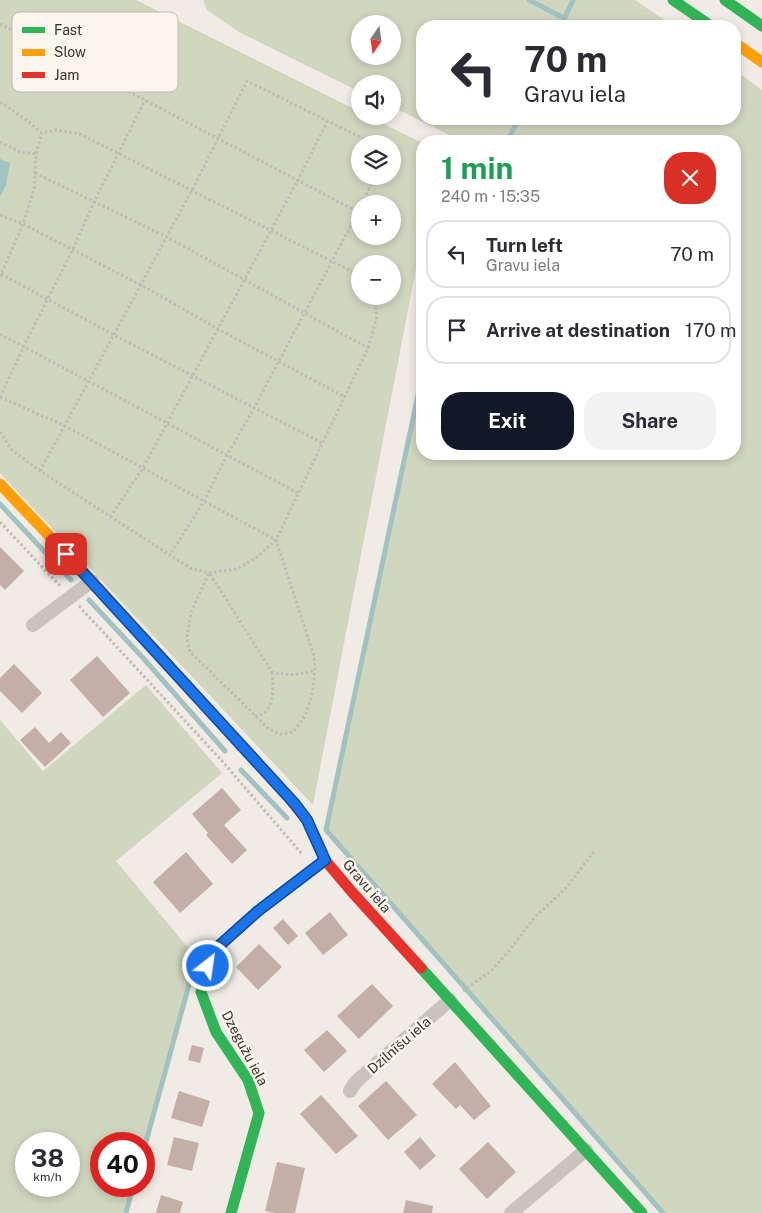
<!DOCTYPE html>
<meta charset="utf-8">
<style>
body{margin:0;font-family:"Public Sans",sans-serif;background:#f2f2f3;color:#2b2b33;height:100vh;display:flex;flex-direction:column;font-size:19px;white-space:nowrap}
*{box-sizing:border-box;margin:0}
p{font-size:16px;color:#7c7c81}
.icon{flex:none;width:28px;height:28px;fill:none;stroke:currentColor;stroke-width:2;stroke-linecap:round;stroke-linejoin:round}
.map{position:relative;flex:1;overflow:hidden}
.sheet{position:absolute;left:416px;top:135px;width:325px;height:325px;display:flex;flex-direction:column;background:#fff;border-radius:20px;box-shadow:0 2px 8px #0003}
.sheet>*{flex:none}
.banner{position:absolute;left:416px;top:20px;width:325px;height:105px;border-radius:20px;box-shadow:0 2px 8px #0003;background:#fff;color:#2b2b33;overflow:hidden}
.needle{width:32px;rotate:193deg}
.tools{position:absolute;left:351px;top:15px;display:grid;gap:10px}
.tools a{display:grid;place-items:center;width:50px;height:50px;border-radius:50%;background:#fff;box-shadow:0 2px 8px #0003;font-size:25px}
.speed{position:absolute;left:15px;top:1132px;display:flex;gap:10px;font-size:25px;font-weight:700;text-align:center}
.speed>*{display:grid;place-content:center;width:65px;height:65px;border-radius:50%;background:#fff;box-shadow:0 2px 8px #0003;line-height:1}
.speed small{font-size:12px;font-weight:400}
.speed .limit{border:8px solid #d22;background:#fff;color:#111}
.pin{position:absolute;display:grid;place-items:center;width:42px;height:42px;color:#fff;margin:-21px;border-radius:10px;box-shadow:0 2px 8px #0006}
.me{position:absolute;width:55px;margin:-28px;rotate:30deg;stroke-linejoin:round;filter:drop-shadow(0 0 4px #0008)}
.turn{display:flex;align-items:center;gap:18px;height:105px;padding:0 25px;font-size:22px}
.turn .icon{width:65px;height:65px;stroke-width:2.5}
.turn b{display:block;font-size:35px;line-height:42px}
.round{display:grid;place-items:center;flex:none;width:52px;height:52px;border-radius:20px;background:#f2f2f3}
.overview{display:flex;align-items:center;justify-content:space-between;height:85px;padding:0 25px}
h1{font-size:30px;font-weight:700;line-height:38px;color:#1e9e55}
.action{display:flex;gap:10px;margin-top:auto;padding:10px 25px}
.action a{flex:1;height:58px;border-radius:20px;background:#111827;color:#fff;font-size:20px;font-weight:700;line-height:58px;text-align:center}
.action a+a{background:#f2f2f3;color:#2b2b33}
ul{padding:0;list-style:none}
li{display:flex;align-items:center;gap:15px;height:68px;margin:0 10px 8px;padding:0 15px;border:2px solid #e1e1e2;border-radius:20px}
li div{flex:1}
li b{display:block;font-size:19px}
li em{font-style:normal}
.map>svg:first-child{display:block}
.green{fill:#d1d6bf;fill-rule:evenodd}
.water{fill:#a1c2c1}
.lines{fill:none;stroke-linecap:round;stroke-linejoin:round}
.stream{stroke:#a1c2c1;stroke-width:5}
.building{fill:#c3afa7}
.path{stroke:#c2bbb6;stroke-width:3;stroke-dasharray:2.5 2.5;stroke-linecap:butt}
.street{stroke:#c9c3be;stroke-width:14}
.fast{stroke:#30b455;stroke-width:11}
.slow{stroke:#ff9f0a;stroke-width:11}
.jam{stroke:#e5322d;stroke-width:11}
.route-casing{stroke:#114b97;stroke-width:12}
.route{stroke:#1a73e8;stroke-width:9}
.labels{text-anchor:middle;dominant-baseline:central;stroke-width:5;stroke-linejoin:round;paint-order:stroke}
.street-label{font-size:14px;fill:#3b302b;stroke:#fbf5ee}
.key{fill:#fbf5ee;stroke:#c1bab4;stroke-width:1}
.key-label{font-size:14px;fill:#3b302b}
</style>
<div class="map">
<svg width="762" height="1213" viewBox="0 0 762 1213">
<rect width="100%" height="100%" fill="#f0ebe5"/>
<g class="green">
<path d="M 0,0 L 136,0 L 360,112 L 360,116 L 368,116 L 422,143 L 422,237 L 313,805 L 0,473 ZM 360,144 L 392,144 L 392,176 L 360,176 ZM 360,204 L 392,204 L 392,236 L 360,236 ZM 360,264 L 392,264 L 392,296 L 360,296 Z"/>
<path d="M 203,0 L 635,0 L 673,26 L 422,26 L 422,119 L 735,119 L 735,70 L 762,90 L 762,1213 L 663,1213 L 326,830 L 422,376 L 422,454 L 735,454 L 735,141 L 461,141 L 393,107 L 392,84 L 360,84 L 360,92 L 239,32 L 207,10 ZM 360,24 L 392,24 L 392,56 L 360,56 Z"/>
<path d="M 146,685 L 222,773 L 116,861 L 190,950 L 193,970 L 144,1149 L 144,1144 L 101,1144 L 101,1186 L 134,1186 L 126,1213 L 0,1213 L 0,720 L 43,771 ZM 26,1144 L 69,1144 L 69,1186 L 26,1186 Z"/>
</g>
<path class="water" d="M 0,159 L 10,163 L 6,185 L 0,197 Z"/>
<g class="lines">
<g class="stream">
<path d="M 529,0 L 564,18"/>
<path d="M 561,26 L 573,0"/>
<path d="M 508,141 L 518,119"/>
<path d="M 422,376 L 326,830 L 663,1213"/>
<path d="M 0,504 L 71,580"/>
<path d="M 89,600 L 144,659 L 225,751"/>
<path d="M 241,770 L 287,818"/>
<path d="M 144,1149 L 193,970"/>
<path d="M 126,1213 L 133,1186"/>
</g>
</g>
<g class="building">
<path d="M 0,547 L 24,571 L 5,590 L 0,585 Z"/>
<path d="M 97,656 L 130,693 L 103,717 L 70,680 Z"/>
<path d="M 14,664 L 42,693 L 22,713 L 0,691 L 0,678 Z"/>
<path d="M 35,727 L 49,743 L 61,732 L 71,743 L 45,767 L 20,740 Z"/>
<path d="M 222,788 L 241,810 L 224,825 L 247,850 L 232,864 L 206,835 L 208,833 L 192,814 Z"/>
<path d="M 186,852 L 213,884 L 180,913 L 153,882 Z"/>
<path d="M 330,912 L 348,935 L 323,955 L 305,933 Z"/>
<path d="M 283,919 L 298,936 L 288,945 L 273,928 Z"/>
<path d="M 259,944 L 282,967 L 258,990 L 236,967 Z"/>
<path d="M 197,947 L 201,950 L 195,956 L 192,952 Z"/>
<path d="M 372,984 L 393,1006 L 359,1039 L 337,1016 Z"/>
<path d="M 327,1030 L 347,1051 L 324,1072 L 304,1050 Z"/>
<path d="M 192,1045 L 204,1048 L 200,1063 L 188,1060 Z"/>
<path d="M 455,1062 L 491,1106 L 474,1120 L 460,1105 L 456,1109 L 432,1084 Z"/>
<path d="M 386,1081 L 417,1115 L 388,1140 L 358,1106 Z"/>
<path d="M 179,1091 L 210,1101 L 202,1127 L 171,1118 Z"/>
<path d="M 321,1095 L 358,1136 L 336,1154 L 300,1114 Z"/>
<path d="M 174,1137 L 199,1143 L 192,1171 L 167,1165 Z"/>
<path d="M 420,1137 L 436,1156 L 420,1170 L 404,1152 Z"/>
<path d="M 488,1142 L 516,1172 L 487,1199 L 459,1169 Z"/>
<path d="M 277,1162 L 305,1168 L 295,1213 L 275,1213 L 265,1211 Z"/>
<path d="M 161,1195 L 183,1202 L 180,1213 L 156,1213 Z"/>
<path d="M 406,1200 L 433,1206 L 432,1213 L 403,1213 Z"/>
</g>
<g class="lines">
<g class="path">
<path d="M 0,24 L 358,212 L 254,408 L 227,455 L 204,501 L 170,555"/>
<path d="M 0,102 L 25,119 L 42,133 L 56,130 L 80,134 L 357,274 L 360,277"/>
<path d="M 0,142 L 20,152 L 36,154"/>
<path d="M 35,173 L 167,237 L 368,348"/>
<path d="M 362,204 L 375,176"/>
<path d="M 0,215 L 23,224 L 141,285 L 218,329 L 345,397"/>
<path d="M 1,274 L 114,335 L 322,443"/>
<path d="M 0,277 L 23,224 L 34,189 L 36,154 L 42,133"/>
<path d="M 0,334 L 298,493"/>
<path d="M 0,397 L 65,426 L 276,540 L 314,656 C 316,676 313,700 303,719 C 300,723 296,728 293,732 L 281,734 L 269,729 L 190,652 L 187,638 L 191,612 L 209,573"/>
<path d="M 0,397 L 24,346 L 72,251 L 94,202 L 145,100"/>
<path d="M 0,432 L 11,449 L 40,471 L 190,568 L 209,573 L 237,569 L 257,557 L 276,540 L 368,348 L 377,317 L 374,296"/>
<path d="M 40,471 L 192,190 L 247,81 L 374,144"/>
<path d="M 110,517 L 143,468 L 298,180 L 328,120"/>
<path d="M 0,522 L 61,587"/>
<path d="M 210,574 L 272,672 C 289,676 299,675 315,670"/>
<path d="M 79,606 L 223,762 L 302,854"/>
<path d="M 255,716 C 258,716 261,715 263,714 C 275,706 273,684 272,672"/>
<path d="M 463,991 L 491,971 L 508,952 L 534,918 L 567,887 L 595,850"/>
</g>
<g class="street">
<path d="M 33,625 L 92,581"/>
<path d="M 350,1091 L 355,1083 L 360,1078 L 450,1000"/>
<path d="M 511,1213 L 586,1150"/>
</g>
<g class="fast">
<path d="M 673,0 L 711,26"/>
<path d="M 725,0 L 762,26"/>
<path d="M 421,968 L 642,1213"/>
<path d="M 231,1213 L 259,1113 L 248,1080 L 216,1032 L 201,992 L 211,953 L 258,911 L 325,860"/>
</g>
<g class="slow">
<path d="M 735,43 L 762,62"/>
<path d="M 0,484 L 92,581 L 286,794"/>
</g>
<path class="jam" d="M 286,794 L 307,820 L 325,860 L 352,892 L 421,968"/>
</g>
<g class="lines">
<g class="route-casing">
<path id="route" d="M 66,554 L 295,804 L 307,820 L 325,860 L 258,911 L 211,953 L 208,966"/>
</g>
<use href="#route" class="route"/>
</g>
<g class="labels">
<g class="street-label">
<text transform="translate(367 886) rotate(49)">Gravu iela</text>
<text transform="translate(399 1045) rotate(-41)">Dzilnīšu iela</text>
<text transform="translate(245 1048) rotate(62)">Dzegužu iela</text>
</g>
</g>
<rect x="12" y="12" width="166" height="80" rx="8" class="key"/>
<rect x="22" y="27" width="23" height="6" fill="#30b455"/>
<rect x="22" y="49" width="23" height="7" fill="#ff9f0a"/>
<rect x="22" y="72" width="23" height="6" fill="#e5322d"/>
<g class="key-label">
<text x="54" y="35">Fast</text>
<text x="54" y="57">Slow</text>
<text x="54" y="80">Jam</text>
</g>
</svg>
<div class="tools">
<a><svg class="needle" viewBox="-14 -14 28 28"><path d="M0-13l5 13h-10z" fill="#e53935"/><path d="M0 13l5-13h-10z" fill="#7c7c81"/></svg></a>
<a><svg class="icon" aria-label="sound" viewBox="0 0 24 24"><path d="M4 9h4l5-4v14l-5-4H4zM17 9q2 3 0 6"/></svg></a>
<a><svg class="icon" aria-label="layers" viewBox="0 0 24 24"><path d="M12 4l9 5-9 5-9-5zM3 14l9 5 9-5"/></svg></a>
<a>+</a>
<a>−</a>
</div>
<div class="speed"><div>38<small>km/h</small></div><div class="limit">40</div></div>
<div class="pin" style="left:66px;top:554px;background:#d93025"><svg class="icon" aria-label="arrive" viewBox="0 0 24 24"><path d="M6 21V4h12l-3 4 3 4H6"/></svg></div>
<svg class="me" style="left:208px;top:966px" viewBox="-20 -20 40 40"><circle r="17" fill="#1a73e8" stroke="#fff" stroke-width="3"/><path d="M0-11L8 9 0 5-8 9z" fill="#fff"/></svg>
<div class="banner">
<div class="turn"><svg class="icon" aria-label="left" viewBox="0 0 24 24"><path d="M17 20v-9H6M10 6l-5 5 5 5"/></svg><div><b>70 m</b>Gravu iela</div></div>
</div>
<section class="sheet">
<div class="overview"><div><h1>1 min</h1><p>240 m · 15:35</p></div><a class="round" style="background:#d93025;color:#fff"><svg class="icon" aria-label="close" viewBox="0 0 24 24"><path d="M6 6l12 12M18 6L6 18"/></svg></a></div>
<ul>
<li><svg class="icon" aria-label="left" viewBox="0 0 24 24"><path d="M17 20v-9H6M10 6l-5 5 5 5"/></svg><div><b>Turn left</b><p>Gravu iela</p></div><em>70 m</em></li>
<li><svg class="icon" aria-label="arrive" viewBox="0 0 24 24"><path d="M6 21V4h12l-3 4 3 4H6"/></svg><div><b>Arrive at destination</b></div><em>170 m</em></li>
</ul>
<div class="action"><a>Exit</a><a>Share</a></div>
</section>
</div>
